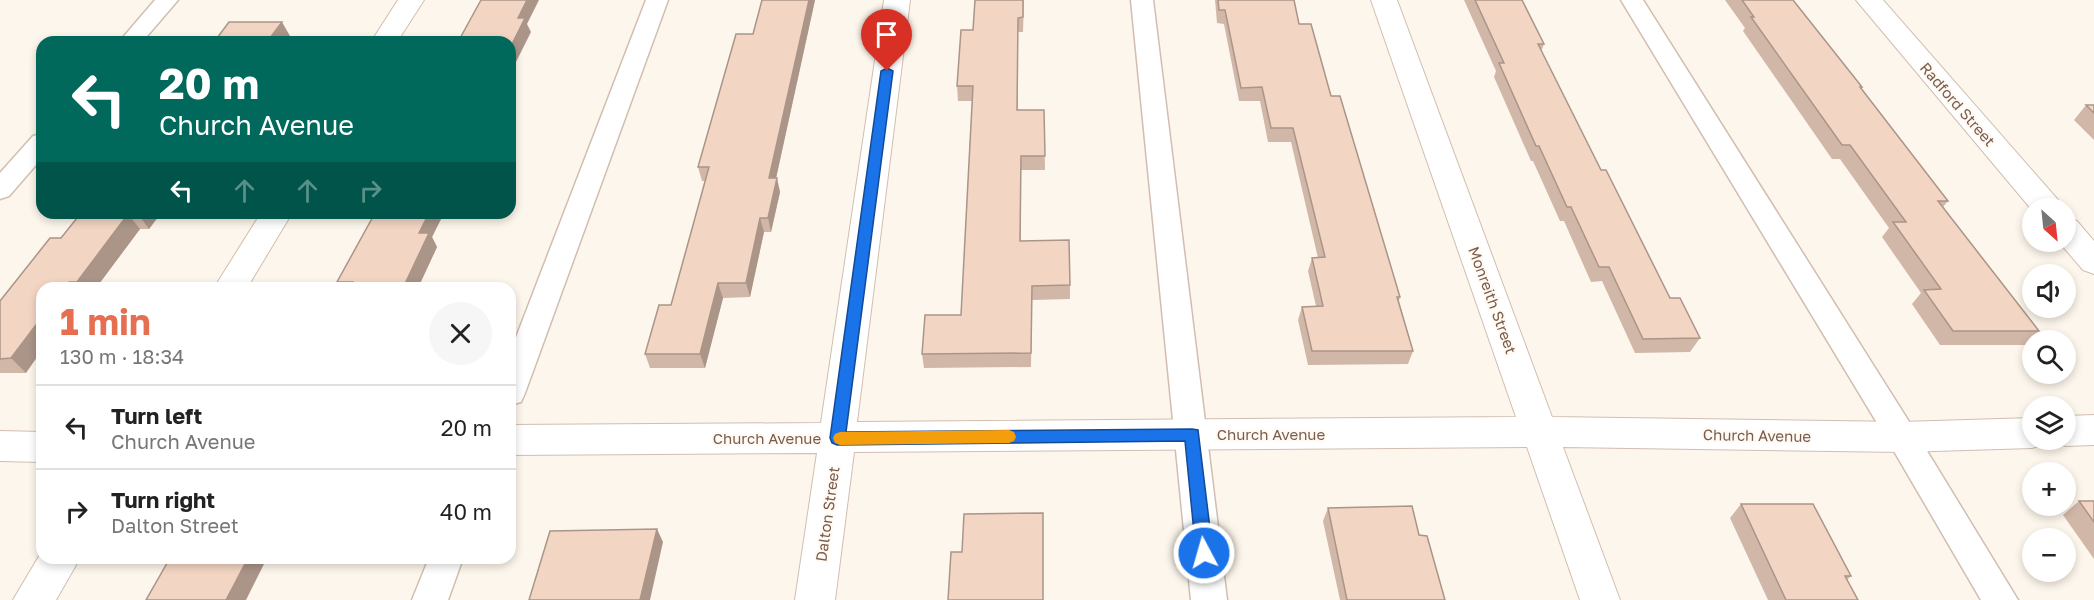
<!DOCTYPE html>
<meta charset="utf-8">
<style>
body{margin:0;font-family:"Golos Text",sans-serif;background:#f6f6f6;color:#222;height:100vh;display:flex;flex-direction:column;font-size:22px;white-space:nowrap}
*{box-sizing:border-box;margin:0}
p{font-size:20px;color:#767676}
.icon{flex:none;width:33px;height:33px;fill:none;stroke:currentColor;stroke-width:2;stroke-linecap:round;stroke-linejoin:round}
.map{position:relative;flex:1;overflow:hidden}
.panel{position:absolute;left:36px;top:282px;width:480px;height:282px;display:flex;flex-direction:column;background:#fff;border-radius:18px;box-shadow:0 3px 9px #0003}
.panel>*{flex:none}
.guide{position:absolute;left:36px;top:36px;width:480px;height:183px;border-radius:18px;box-shadow:0 3px 9px #0003;background:#00695c;color:#fff;overflow:hidden}
.needle{width:39px;rotate:153deg}
.controls{position:absolute;left:2022px;top:198px;display:grid;gap:12px}
.controls a{display:grid;place-items:center;width:54px;height:54px;border-radius:50%;background:#fff;box-shadow:0 3px 9px #0003;font-size:30px}
.pin{position:absolute;display:grid;place-items:center;width:51px;height:51px;color:#fff;margin:-62px -26px;border-radius:50% 50% 50% 0;rotate:-45deg;box-shadow:0 0 6px #0007}
.pin .icon{rotate:45deg}
.me{position:absolute;width:66px;margin:-33px;rotate:354deg;stroke-linejoin:round;filter:drop-shadow(0 0 4px #0008)}
.turn{display:flex;align-items:center;gap:21px;height:126px;padding:0 24px;font-size:27px}
.turn .icon{width:78px;height:78px;stroke-width:2.5}
.turn b{display:block;font-size:42px;line-height:51px}
.lanes{display:flex;align-items:center;height:57px;padding:0 24px;background:#0003;justify-content:center;gap:30px;direction:ltr}
.lanes .off{opacity:.35}
.round{display:grid;place-items:center;flex:none;width:63px;height:63px;border-radius:32px;background:#f6f6f6}
.head{display:flex;align-items:center;justify-content:space-between;height:102px;padding:0 24px}
h1{font-size:36px;font-weight:700;line-height:45px;color:#e76f51}
ul{padding:0;list-style:none}
li{display:flex;align-items:center;gap:18px;height:84px;padding:0 24px;border-top:2px solid #e0e0e0}
li div{flex:1}
li b{display:block;font-size:22px}
li em{font-style:normal}
.map>svg:first-child{display:block}
.lines{fill:none;stroke-linecap:round;stroke-linejoin:round}
.service-casing{stroke:#d1beb0;stroke-width:3}
.minor-casing{stroke:#d1beb0;stroke-width:2}
.service{fill:#fff;fill-rule:evenodd}
.minor{fill:#fff;fill-rule:evenodd}
.wall{fill:#d1b7a8}
.shaded-wall{fill:#aa9588}
.building{fill:#f3d5c3;stroke:#aa9588;stroke-width:1.5}
.route{fill:#1a73e8;stroke:#114b97;stroke-width:1.5}
.slow{fill:#f59e0b}
.labels{text-anchor:middle;dominant-baseline:central;stroke-width:4.5;stroke-linejoin:round;paint-order:stroke}
.street-label{font-size:15px;fill:#7a5c4d;stroke:#fffaf3}
</style>
<div class="map">
<svg width="2094" height="600" viewBox="0 0 2094 600">
<rect width="100%" height="100%" fill="#fdf6ec"/>
<g class="lines">
<g class="service-casing">
<g id="service">
<path d="M 155,0 L 178,0 L 142,42 L 119,42 Z"/>
<path d="M 646,0 L 668,0 L 525,393 L 521,402 L 510,405 L 510,353 Z"/>
<path d="M 1131,0 L 1153,0 L 1227,600 L 1191,600 Z"/>
<path d="M 1621,0 L 1643,0 L 1913,428 L 2018,600 L 1981,600 L 1891,446 Z"/>
<path d="M 42,134 L 42,158 L 9,196 L 0,199 L 0,173 L 33,136 Z"/>
<path d="M 429,558 L 463,558 L 448,600 L 412,600 Z"/>
</g>
</g>
<g class="minor-casing">
<g id="minor">
<path d="M 398,0 L 424,0 L 397,42 L 371,42 Z"/>
<path d="M 884,0 L 910,0 L 857,422 L 1516,417 L 1371,0 L 1397,0 L 1552,417 L 1902,422 L 2032,418 L 2032,440 L 2047,440 L 2045,444 L 2032,448 L 1902,452 L 1563,447 L 1620,600 L 1580,600 L 1527,447 L 854,452 L 835,600 L 795,600 L 817,453 L 510,455 L 510,425 L 821,423 Z"/>
<path d="M 1856,0 L 1883,0 L 2059,201 L 2063,208 L 2032,210 Z"/>
<path d="M 261,213 L 292,213 L 247,288 L 214,288 Z"/>
<path d="M 2066,218 L 2077,221 L 2094,241 L 2094,274 L 2083,270 L 2059,242 L 2066,242 Z"/>
<path d="M 2094,415 L 2094,445 L 2066,446 L 2053,442 L 2052,440 L 2066,440 L 2066,416 Z"/>
<path d="M 0,431 L 42,432 L 42,462 L 0,461 Z"/>
<path d="M 42,551 L 42,558 L 80,558 L 56,600 L 13,600 Z"/>
</g>
</g>
<use href="#service" class="service"/>
<use href="#minor" class="minor"/>
</g>
<g class="wall">
<path d="M 815,0 L 776,178 L 780,192 L 771,232 L 764,232 L 750,297 L 723,298 L 705,368 L 650,368 L 645,354 L 671,305 L 705,181 L 702,181 L 698,167 L 753,34 Z"/>
<path d="M 1024,0 L 1023,32 L 1018,32 L 1018,110 L 1044,110 L 1045,170 L 1021,170 L 1021,241 L 1070,285 L 1070,299 L 1032,300 L 1031,367 L 924,368 L 922,354 L 961,315 L 972,101 L 958,101 L 957,86 L 973,30 Z"/>
<path d="M 1215,0 L 1294,0 L 1299,24 L 1331,96 L 1400,297 L 1399,301 L 1413,351 L 1408,364 L 1308,365 L 1298,320 L 1302,307 L 1316,306 L 1308,271 L 1312,258 L 1318,258 L 1291,142 L 1268,142 L 1260,101 L 1239,101 L 1224,24 L 1217,23 Z"/>
<path d="M 1464,0 L 1522,0 L 1544,44 L 1541,52 L 1601,170 L 1670,298 L 1700,338 L 1690,352 L 1635,353 L 1602,281 L 1591,282 L 1564,221 L 1560,221 L 1533,161 L 1531,161 L 1494,77 L 1496,71 Z"/>
<path d="M 1725,0 L 1793,0 L 1862,87 L 1861,88 L 1948,201 L 1943,207 L 2039,331 L 2025,345 L 1940,345 L 1912,304 L 1921,293 L 1882,237 L 1889,228 L 1840,159 L 1832,159 L 1743,31 L 1745,28 Z"/>
<path d="M 2086,105 L 2094,105 L 2094,140 L 2074,120 Z"/>
<path d="M 81,213 L 161,213 L 149,229 L 140,229 L 96,288 L 42,288 L 26,373 L 0,373 L 0,301 L 61,238 Z"/>
<path d="M 374,213 L 444,213 L 432,237 L 437,247 L 418,288 L 341,288 L 337,282 L 375,214 Z"/>
<path d="M 2079,501 L 2094,501 L 2094,559 L 2063,515 Z"/>
<path d="M 1741,504 L 1851,576 L 1847,580 L 1858,600 L 1768,600 L 1730,518 Z"/>
<path d="M 1328,508 L 1419,535 L 1445,600 L 1340,600 L 1323,521 Z"/>
</g>
<g class="shaded-wall">
<path d="M 527,0 L 539,0 L 527,24 L 531,32 L 510,74 L 510,47 L 518,18 Z"/>
<path d="M 809,0 L 815,0 L 773,192 L 769,178 Z"/>
<path d="M 282,22 L 290,36 L 286,42 L 267,42 Z"/>
<path d="M 777,178 L 780,192 L 771,232 L 768,218 Z"/>
<path d="M 139,213 L 161,213 L 149,229 L 138,214 Z"/>
<path d="M 429,213 L 444,213 L 432,237 L 437,247 L 418,288 L 403,288 L 419,233 Z"/>
<path d="M 128,214 L 140,229 L 96,288 L 83,288 L 77,282 Z"/>
<path d="M 760,218 L 764,232 L 750,297 L 746,283 Z"/>
<path d="M 69,282 L 74,288 L 64,288 Z"/>
<path d="M 718,283 L 723,298 L 705,368 L 700,354 Z"/>
<path d="M 42,317 L 42,350 L 26,373 L 11,358 Z"/>
<path d="M 657,529 L 663,542 L 650,600 L 640,600 Z"/>
<path d="M 248,558 L 267,558 L 246,600 L 226,600 Z"/>
</g>
<g class="building">
<path d="M 481,0 L 527,0 L 518,18 L 525,18 L 510,48 L 510,42 L 458,42 Z"/>
<path d="M 762,0 L 809,0 L 769,178 L 777,178 L 768,218 L 760,218 L 746,283 L 718,283 L 700,354 L 645,354 L 659,305 L 671,305 L 709,167 L 698,167 L 736,34 L 753,34 Z"/>
<path d="M 975,0 L 1023,0 L 1023,17 L 1018,18 L 1017,110 L 1044,110 L 1045,156 L 1021,156 L 1020,241 L 1069,240 L 1070,285 L 1032,286 L 1031,353 L 922,354 L 925,315 L 961,315 L 973,86 L 957,86 L 961,30 L 973,30 Z"/>
<path d="M 1218,0 L 1294,0 L 1299,24 L 1311,24 L 1331,96 L 1340,96 L 1400,297 L 1397,297 L 1413,351 L 1312,351 L 1302,307 L 1323,306 L 1312,258 L 1325,257 L 1293,128 L 1271,128 L 1262,87 L 1241,88 L 1225,10 L 1219,10 Z"/>
<path d="M 1475,0 L 1522,0 L 1544,44 L 1538,44 L 1601,170 L 1606,170 L 1670,298 L 1680,298 L 1700,338 L 1643,339 L 1609,267 L 1599,267 L 1571,207 L 1567,207 L 1539,146 L 1536,146 L 1499,63 L 1504,63 Z"/>
<path d="M 1742,0 L 1793,0 L 1862,87 L 1860,87 L 1948,201 L 1938,201 L 2039,331 L 1953,331 L 1924,290 L 1941,289 L 1893,222 L 1906,222 L 1850,145 L 1842,145 L 1751,17 L 1754,17 Z"/>
<path d="M 229,22 L 282,22 L 267,42 L 214,42 Z"/>
<path d="M 2086,105 L 2094,105 L 2094,113 Z"/>
<path d="M 81,213 L 139,213 L 138,214 L 128,214 L 77,282 L 69,282 L 64,288 L 42,288 L 42,317 L 11,358 L 0,359 L 0,301 L 50,238 L 61,238 Z"/>
<path d="M 375,213 L 429,213 L 419,233 L 429,233 L 403,288 L 350,288 L 353,282 L 337,282 Z"/>
<path d="M 2079,501 L 2094,501 L 2094,522 Z"/>
<path d="M 1741,504 L 1813,504 L 1851,576 L 1845,576 L 1858,600 L 1786,600 Z"/>
<path d="M 1412,506 L 1419,535 L 1427,536 L 1445,600 L 1347,600 L 1328,508 Z"/>
<path d="M 1043,513 L 1043,600 L 948,600 L 951,552 L 962,552 L 964,514 Z"/>
<path d="M 657,529 L 640,600 L 529,600 L 550,531 Z"/>
<path d="M 170,558 L 248,558 L 226,600 L 146,600 Z"/>
</g>
<path class="route" d="M 887,68 L 893,71 L 846,432 L 1192,429 L 1198,430 L 1213,553 L 1210,558 L 1204,560 L 1199,558 L 1196,553 L 1185,441 L 837,445 L 832,443 L 830,438 L 881,71 Z"/>
<path class="slow" d="M 1009,430 L 1014,432 L 1016,437 L 1014,441 L 1009,443 L 840,445 L 835,443 L 833,438 L 835,434 L 840,432 Z"/>
<g class="labels">
<g class="street-label">
<text transform="translate(1958 104) rotate(49)">Radford Street</text>
<text transform="translate(1493 300) rotate(70)">Monreith Street</text>
<text x="1271" y="434">Church Avenue</text>
<text transform="translate(1757 435) rotate(1)">Church Avenue</text>
<text x="767" y="438">Church Avenue</text>
<text transform="translate(827 514) rotate(-82)">Dalton Street</text>
</g>
</g>
</svg>
<div class="controls">
<a><svg class="needle" viewBox="-14 -14 28 28"><path d="M0-13l5 13h-10z" fill="#e53935"/><path d="M0 13l5-13h-10z" fill="#767676"/></svg></a>
<a><svg class="icon" aria-label="sound" viewBox="0 0 24 24"><path d="M4 9h4l5-4v14l-5-4H4zM17 9q2 3 0 6"/></svg></a>
<a><svg class="icon" aria-label="search" viewBox="0 0 24 24"><circle cx="10" cy="10" r="6"/><path d="M15 15l6 6"/></svg></a>
<a><svg class="icon" aria-label="layers" viewBox="0 0 24 24"><path d="M12 4l9 5-9 5-9-5zM3 14l9 5 9-5"/></svg></a>
<a>+</a>
<a>−</a>
</div>
<div class="pin" style="left:887px;top:71px;background:#d93025"><svg class="icon" aria-label="arrive" viewBox="0 0 24 24"><path d="M6 21V4h12l-3 4 3 4H6"/></svg></div>
<svg class="me" style="left:1204px;top:553px" viewBox="-20 -20 40 40"><circle r="17" fill="#1a73e8" stroke="#fff" stroke-width="3"/><path d="M0-11L8 9 0 5-8 9z" fill="#fff"/></svg>
<div class="guide">
<div class="turn"><svg class="icon" aria-label="left" viewBox="0 0 24 24"><path d="M17 20v-9H6M10 6l-5 5 5 5"/></svg><div><b>20 m</b>Church Avenue</div></div>
<div class="lanes"><svg class="icon" aria-label="left" viewBox="0 0 24 24"><path d="M17 20v-9H6M10 6l-5 5 5 5"/></svg><svg class="icon off" aria-label="ahead" viewBox="0 0 24 24"><path d="M12 20V5M6 11l6-6 6 6"/></svg><svg class="icon off" aria-label="ahead" viewBox="0 0 24 24"><path d="M12 20V5M6 11l6-6 6 6"/></svg><svg class="icon off" aria-label="right" viewBox="0 0 24 24"><path d="M7 20v-9h11M14 6l5 5-5 5"/></svg></div>
</div>
<section class="panel">
<div class="head"><div><h1>1 min</h1><p>130 m · 18:34</p></div><a class="round"><svg class="icon" aria-label="close" viewBox="0 0 24 24"><path d="M6 6l12 12M18 6L6 18"/></svg></a></div>
<ul>
<li><svg class="icon" aria-label="left" viewBox="0 0 24 24"><path d="M17 20v-9H6M10 6l-5 5 5 5"/></svg><div><b>Turn left</b><p>Church Avenue</p></div><em>20 m</em></li>
<li><svg class="icon" aria-label="right" viewBox="0 0 24 24"><path d="M7 20v-9h11M14 6l5 5-5 5"/></svg><div><b>Turn right</b><p>Dalton Street</p></div><em>40 m</em></li>
</ul>
</section>
</div>
